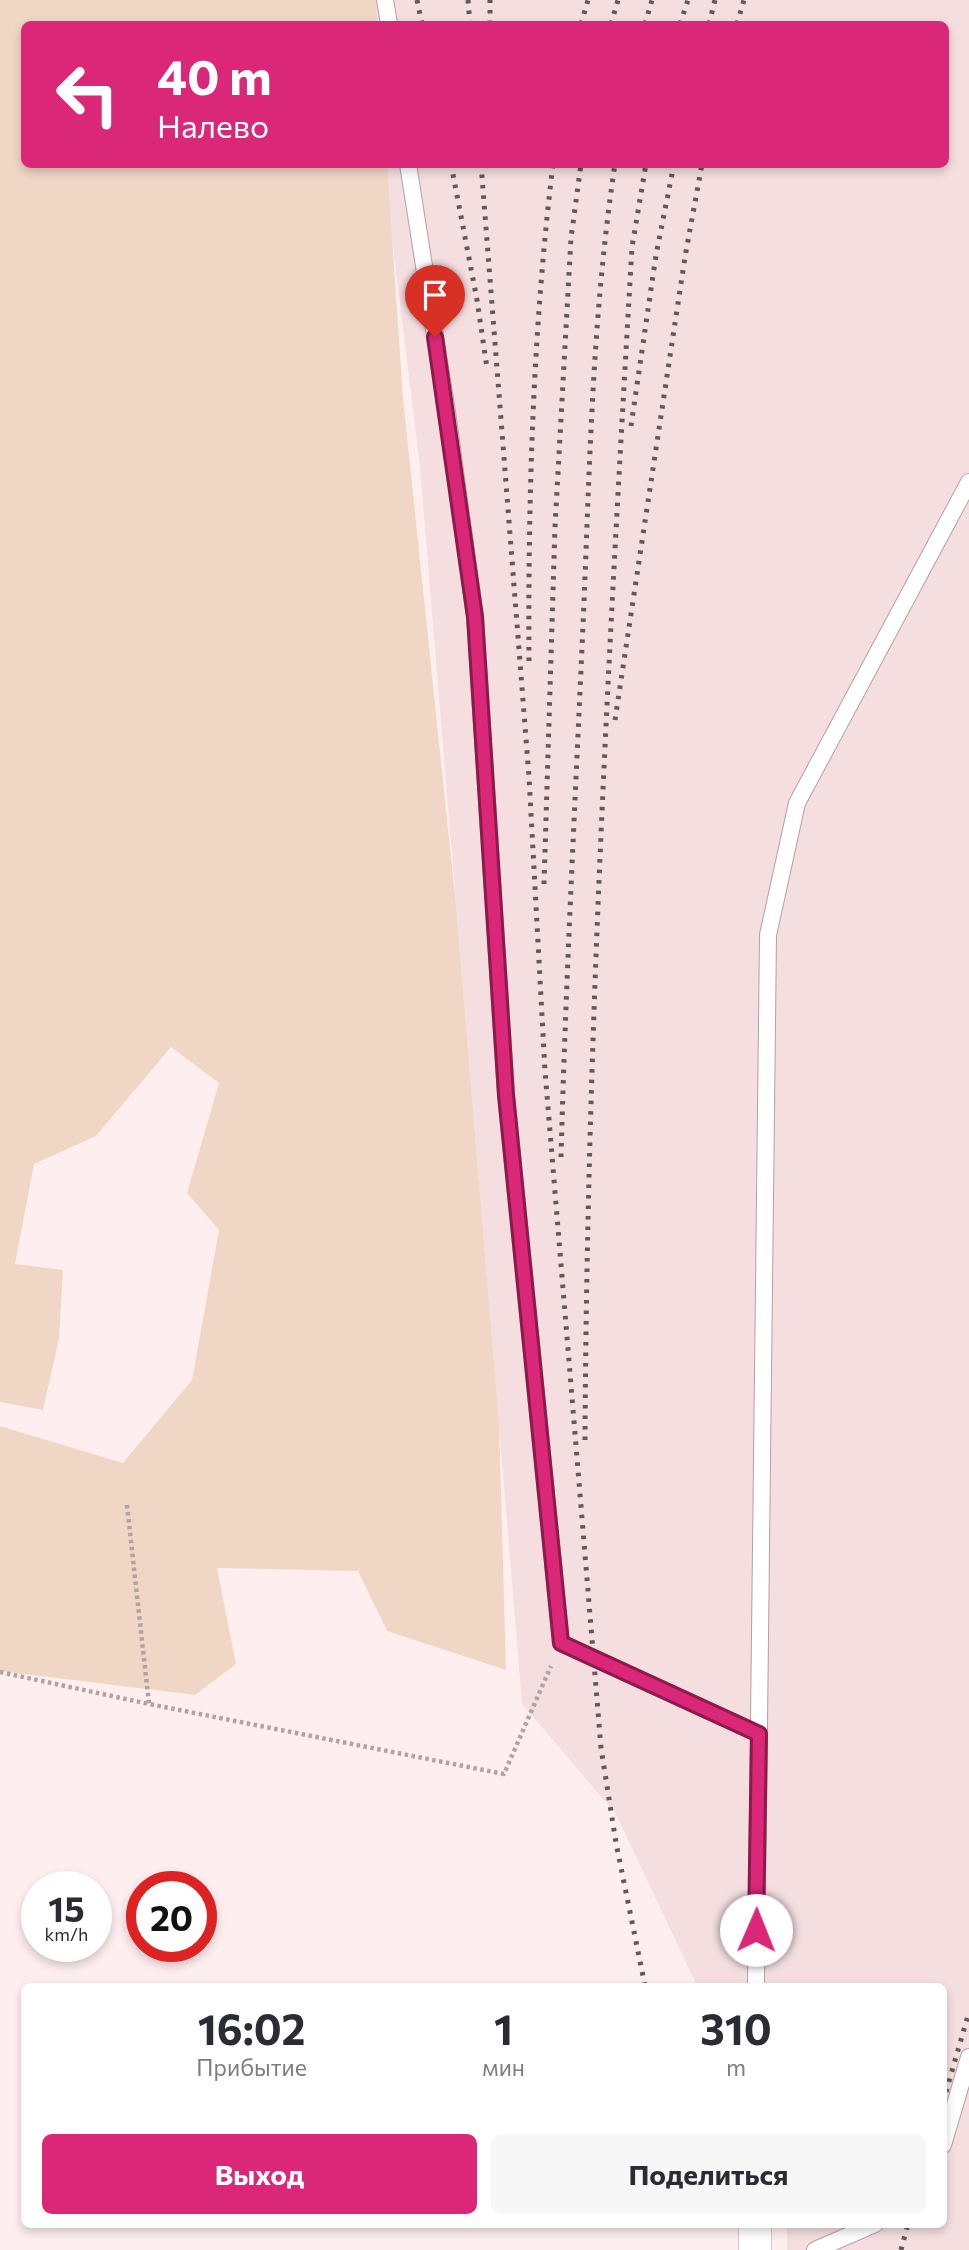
<!DOCTYPE html>
<html lang="ru">
<meta charset="utf-8">
<style>
body{margin:0;font-family:Commissioner,sans-serif;background:#f7f7f7;color:#2b2b33;height:100vh;display:flex;flex-direction:column;font-size:26px;white-space:nowrap}
*{box-sizing:border-box;margin:0}
p{font-size:23px;color:#7c7c81}
.icon{flex:none;width:38px;height:38px;fill:none;stroke:currentColor;stroke-width:2;stroke-linecap:round;stroke-linejoin:round}
.map{position:relative;flex:1;overflow:hidden}
.drawer{position:absolute;left:21px;top:1983px;width:926px;height:245px;display:flex;flex-direction:column;background:#fff;border-radius:10px;box-shadow:0 4px 10px #0003}
.drawer>*{flex:none}
.banner{position:absolute;left:21px;top:21px;width:928px;height:147px;border-radius:10px;box-shadow:0 4px 10px #0003;background:#db2777;color:#fff;overflow:hidden}
.speed{position:absolute;left:21px;top:1871px;display:flex;gap:14px;font-size:35px;font-weight:700;text-align:center}
.speed>*{display:grid;place-content:center;width:91px;height:91px;border-radius:50%;background:#fff;box-shadow:0 4px 10px #0003;line-height:1}
.speed small{font-size:18px;font-weight:400}
.speed .limit{border:10px solid #d22;background:#fff;color:#111}
.pin{position:absolute;display:grid;place-items:center;width:60px;height:60px;color:#fff;margin:-72px -30px;border-radius:50% 50% 50% 0;rotate:-45deg;box-shadow:0 0 7px #0007}
.pin .icon{rotate:45deg}
.me{position:absolute;width:77px;margin:-38px;rotate:1deg;stroke-linejoin:round;filter:drop-shadow(0 0 5px #0008)}
.turn{display:flex;align-items:center;gap:24px;height:147px;padding:0 21px;font-size:32px}
.turn .icon{width:91px;height:91px;stroke-width:2.5}
.turn b{display:block;font-size:49px;line-height:60px}
.eta{display:flex;justify-content:space-evenly;align-items:center;height:119px;text-align:center}
.eta b{font-size:42px;font-weight:700;line-height:49px}
.primary-button{display:flex;gap:14px;margin-top:auto;padding:14px 21px}
.primary-button a{flex:1;height:80px;border-radius:10px;background:#db2777;color:#fff;font-size:28px;font-weight:700;line-height:80px;text-align:center}
.primary-button a+a{background:#f7f7f7;color:#2b2b33}
.map>svg:first-child{display:block}
.built{fill:#f4dee0}
.green{fill:#f0d6c5}
.lines{fill:none;stroke-linecap:round;stroke-linejoin:round}
.service-casing{stroke:#b89fa2;stroke-width:18}
.minor-casing{stroke:#b89fa2;stroke-width:33}
.path{stroke:#b1a3a4;stroke-width:4.5;stroke-dasharray:3.5 3.5;stroke-linecap:butt}
.service{stroke:#fff;stroke-width:16}
.minor{stroke:#fff;stroke-width:32}
.rail{stroke:#635758;stroke-width:5;stroke-dasharray:3.5 7;stroke-linecap:butt}
.route-casing{stroke:#8e194d;stroke-width:18}
.route{stroke:#db2777;stroke-width:12}
</style>
<div class="map">
<svg width="969" height="2250" viewBox="0 0 969 2250">
<rect width="100%" height="100%" fill="#ffeef0"/>
<path class="built" d="M 362,0 L 969,0 L 969,2250 L 787,2250 L 787,2224 L 943,2224 L 943,1986 L 697,1986 L 616,1814 L 522,1704 L 420,467 L 383,165 L 945,164 L 945,24 L 365,24 Z"/>
<path class="green" d="M 0,0 L 376,0 L 377,24 L 24,24 L 24,164 L 387,165 L 403,398 L 456,905 L 499,1423 L 506,1670 L 387,1631 L 358,1571 L 217,1568 L 236,1664 L 195,1695 L 0,1671 L 0,1426 L 123,1463 L 192,1380 L 219,1230 L 187,1193 L 219,1083 L 171,1047 L 96,1136 L 34,1164 L 15,1264 L 63,1270 L 59,1339 L 43,1410 L 0,1402 Z"/>
<g class="lines">
<g class="service-casing">
<g id="service">
<path d="M 385,0 L 389,24"/>
<path d="M 408,164 L 447,412 L 475,617 L 506,1095 L 561,1643 L 759,1734"/>
<path d="M 756,1986 L 768,935 L 797,803 L 969,482"/>
<path d="M 943,2145 L 969,2057"/>
<path d="M 815,2250 L 875,2224"/>
</g>
</g>
<g class="minor-casing">
<path id="minor" d="M 755,2224 L 755,2250"/>
</g>
<g class="path">
<path d="M 127,1505 L 149,1704"/>
<path d="M 0,1672 L 149,1704 L 504,1774 L 551,1666"/>
</g>
<use href="#service" class="service"/>
<use href="#minor" class="minor"/>
<g class="rail">
<path d="M 417,0 L 422,24"/>
<path d="M 468,0 L 470,24"/>
<path d="M 490,24 L 490,0"/>
<path d="M 581,24 L 588,0"/>
<path d="M 611,24 L 618,0"/>
<path d="M 645,24 L 652,0"/>
<path d="M 680,24 L 688,0"/>
<path d="M 709,24 L 715,0"/>
<path d="M 737,24 L 744,0"/>
<path d="M 451,164 L 477,300 L 487,368"/>
<path d="M 481,164 L 529,777 L 545,1071 L 601,1748 L 616,1843 L 645,1986"/>
<path d="M 631,426 L 656,255 L 674,164"/>
<path d="M 529,661 C 528,497 533,328 553,164"/>
<path d="M 615,720 L 685,257 L 702,164"/>
<path d="M 544,884 L 555,527 L 571,238 L 581,164"/>
<path d="M 561,1157 C 566,972 576,787 584,602 C 590,456 593,309 615,164"/>
<path d="M 585,1440 C 587,1042 609,644 632,247 L 646,164"/>
<path d="M 943,2102 L 969,2012"/>
<path d="M 901,2250 L 908,2224"/>
</g>
</g>
<g class="lines">
<g class="route-casing">
<path id="route" d="M 435,337 L 475,617 L 506,1095 L 561,1643 L 759,1734 L 756,1930"/>
</g>
<use href="#route" class="route"/>
</g>
</svg>
<div class="speed"><div>15<small>km/h</small></div><div class="limit">20</div></div>
<div class="pin" style="left:435px;top:337px;background:#d93025"><svg class="icon" aria-label="arrive" viewBox="0 0 24 24"><path d="M6 21V4h12l-3 4 3 4H6"/></svg></div>
<svg class="me" style="left:756px;top:1930px" viewBox="-20 -20 40 40"><circle r="19" fill="#fff"/><path d="M0-13L10 11 0 6-10 11z" fill="#db2777"/></svg>
<div class="banner">
<div class="turn"><svg class="icon" aria-label="left" viewBox="0 0 24 24"><path d="M17 20v-9H6M10 6l-5 5 5 5"/></svg><div><b>40 m</b>Налево</div></div>
</div>
<section class="drawer">
<div class="eta">
<div><b>16:02</b><p>Прибытие</p></div>
<div><b>1</b><p>мин</p></div>
<div><b>310</b><p>m</p></div>
</div>
<div class="primary-button"><a>Выход</a><a>Поделиться</a></div>
</section>
</div>
